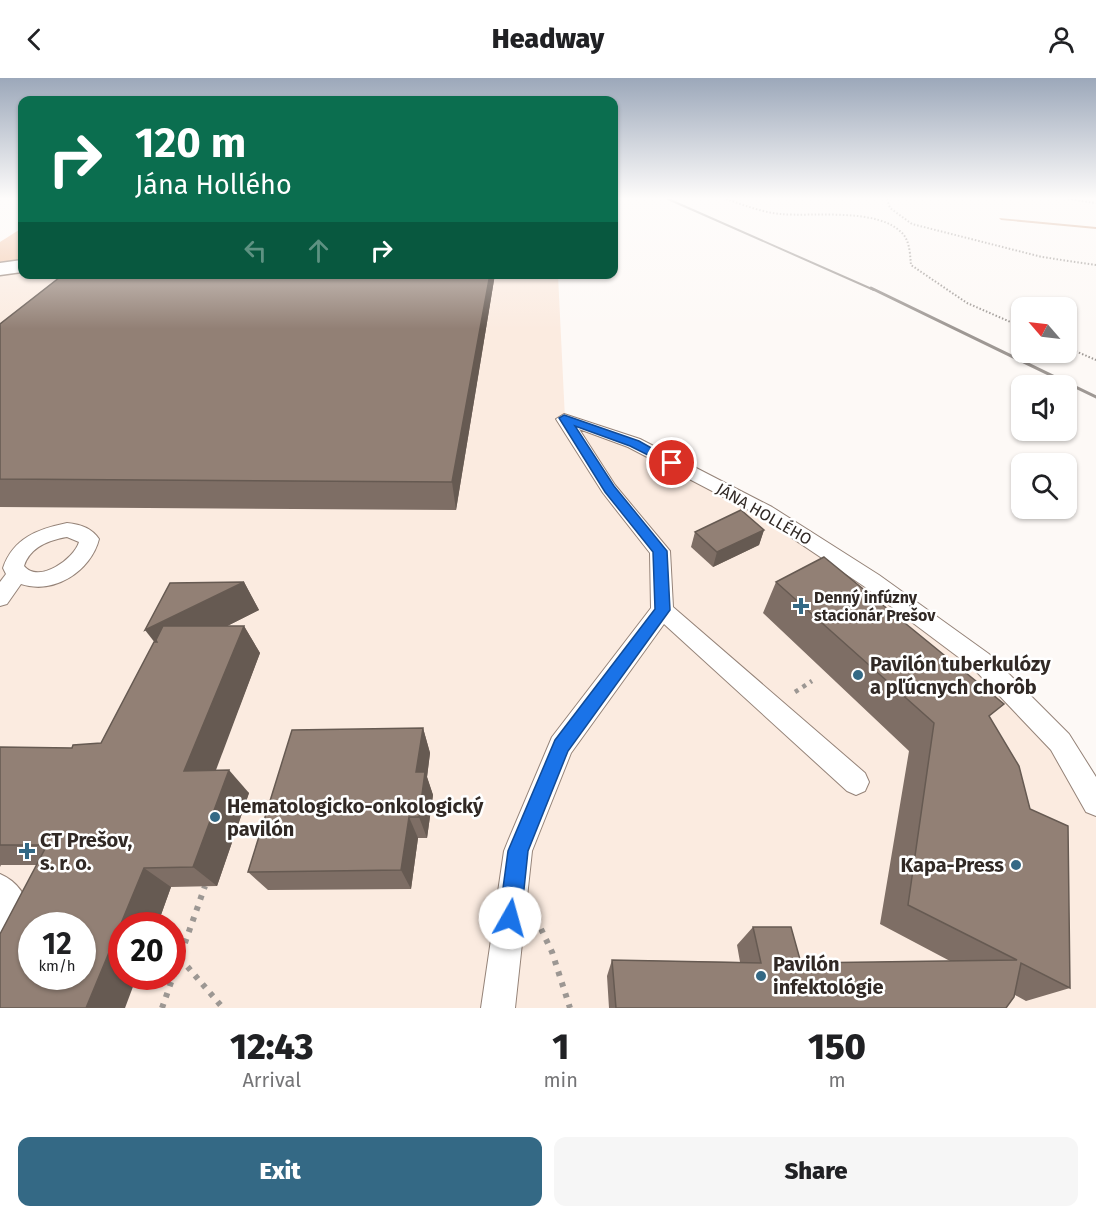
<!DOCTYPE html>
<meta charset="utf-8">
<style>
body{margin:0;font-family:"Fira Sans",sans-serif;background:#f6f6f6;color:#202124;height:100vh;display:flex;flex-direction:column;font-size:22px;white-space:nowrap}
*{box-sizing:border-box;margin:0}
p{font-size:20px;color:#757577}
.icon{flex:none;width:33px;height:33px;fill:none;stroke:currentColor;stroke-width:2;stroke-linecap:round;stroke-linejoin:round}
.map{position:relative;height:930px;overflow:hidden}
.sheet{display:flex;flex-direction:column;background:#fff;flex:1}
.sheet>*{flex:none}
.hud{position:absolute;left:18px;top:18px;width:600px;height:183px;border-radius:12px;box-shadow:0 2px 4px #0004;background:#0b6e4f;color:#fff;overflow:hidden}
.needle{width:39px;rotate:298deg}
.controls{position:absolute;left:1011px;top:219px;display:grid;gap:12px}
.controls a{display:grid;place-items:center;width:66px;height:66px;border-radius:12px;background:#fff;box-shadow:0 2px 4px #0004;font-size:30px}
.speed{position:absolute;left:18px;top:834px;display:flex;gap:12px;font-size:30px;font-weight:700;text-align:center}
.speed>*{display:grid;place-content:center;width:78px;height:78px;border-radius:50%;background:#fff;box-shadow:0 2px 4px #0004;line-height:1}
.speed small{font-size:15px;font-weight:400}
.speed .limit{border:9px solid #d22;background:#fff;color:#111}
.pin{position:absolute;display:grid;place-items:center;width:51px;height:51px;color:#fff;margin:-26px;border:3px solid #fff;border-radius:50%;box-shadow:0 2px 6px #0007}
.me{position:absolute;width:66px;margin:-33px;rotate:7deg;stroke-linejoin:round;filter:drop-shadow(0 0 4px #0008)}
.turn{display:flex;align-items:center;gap:21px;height:126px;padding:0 18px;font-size:27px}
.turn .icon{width:78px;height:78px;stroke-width:2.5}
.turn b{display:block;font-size:42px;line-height:51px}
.lanes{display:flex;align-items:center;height:57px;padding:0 18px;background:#0003;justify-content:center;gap:30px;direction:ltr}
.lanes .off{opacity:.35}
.eta{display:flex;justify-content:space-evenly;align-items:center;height:102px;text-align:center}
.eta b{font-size:36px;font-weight:800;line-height:42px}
.primary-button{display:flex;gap:12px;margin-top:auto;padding:12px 18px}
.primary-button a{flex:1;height:69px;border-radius:12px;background:#346985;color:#fff;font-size:24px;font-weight:800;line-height:69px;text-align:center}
.primary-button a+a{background:#f6f6f6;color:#202124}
header{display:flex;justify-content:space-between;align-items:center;height:78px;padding:0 18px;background:#fff;font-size:27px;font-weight:800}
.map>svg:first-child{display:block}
.built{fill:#fbebe0;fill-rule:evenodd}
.green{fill:#f3c4a5}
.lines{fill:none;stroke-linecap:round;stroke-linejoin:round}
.stream{fill:#ca9776;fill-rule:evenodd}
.service-casing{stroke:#958378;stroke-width:2}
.minor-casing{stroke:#958378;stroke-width:3}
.path-far2{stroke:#9c9793;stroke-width:2;stroke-dasharray:1.5 2;stroke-linecap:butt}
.path-far1{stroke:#9c9793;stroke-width:4.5;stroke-dasharray:4 5;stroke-linecap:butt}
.path{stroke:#9c9793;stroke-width:6;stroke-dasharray:4.5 7;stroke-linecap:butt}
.service{fill:#fff;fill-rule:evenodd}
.minor{fill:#fff;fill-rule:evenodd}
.rail-far1{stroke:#9e9894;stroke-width:2}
.rail{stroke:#9e9894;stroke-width:3}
.wall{fill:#7e6e65}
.shaded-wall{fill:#665a52}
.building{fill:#928075;stroke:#665a52;stroke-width:1.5;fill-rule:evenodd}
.route{fill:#1a73e8;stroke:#114b97;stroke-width:1.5}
.poi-dot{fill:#346985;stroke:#fff;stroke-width:2}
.labels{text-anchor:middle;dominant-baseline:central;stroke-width:5;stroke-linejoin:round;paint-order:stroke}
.street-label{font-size:16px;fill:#312925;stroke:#fff}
.poi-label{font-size:16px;font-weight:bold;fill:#312925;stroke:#fff;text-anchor:start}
.near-poi-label{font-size:20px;font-weight:bold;fill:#312925;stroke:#fff;text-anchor:start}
</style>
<header><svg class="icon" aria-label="back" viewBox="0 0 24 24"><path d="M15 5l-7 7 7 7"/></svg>Headway<svg class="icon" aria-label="person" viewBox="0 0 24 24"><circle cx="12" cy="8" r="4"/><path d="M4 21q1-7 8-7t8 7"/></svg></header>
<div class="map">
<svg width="1096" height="930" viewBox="0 0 1096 930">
<rect width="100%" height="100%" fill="#fdf9f6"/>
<path class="built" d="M 22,188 L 22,196 L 558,197 L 565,341 L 635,365 L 765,433 L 981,583 L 1096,724 L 1096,930 L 0,930 L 0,191 ZM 32,848 L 82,848 L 82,898 L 32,898 ZM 122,848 L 172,848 L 172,898 L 122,898 Z"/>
<path class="green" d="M 22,150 L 22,187 L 0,191 L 0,164 Z"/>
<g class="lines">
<path class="stream" d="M 999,140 L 1096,149 L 1096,151 L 1001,142 Z"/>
<g class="service-casing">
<g id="service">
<path d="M 564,336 L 640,361 L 772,429 L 879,497 L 989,576 L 1069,656 L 1096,699 L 1096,738 L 1086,734 L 1051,672 L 973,590 L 865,509 L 758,437 L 628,369 L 579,351 L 615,407 L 670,473 L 673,529 L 865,695 L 869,704 L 865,713 L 856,717 L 847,713 L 664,546 L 571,675 L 532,773 L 515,930 L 481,930 L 504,773 L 508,763 L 552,659 L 651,530 L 650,475 L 603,415 L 556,341 Z"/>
<path d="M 67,445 C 79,446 92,450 99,461 C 91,493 54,517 21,506 L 7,526 L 0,528 L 0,504 L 6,496 L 3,490 C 13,460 38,451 67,445 ZM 67,459 L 79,464 C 74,481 39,506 24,488 C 30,469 49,462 67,459 Z"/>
<path d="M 0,796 C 37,812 35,856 22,888 C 16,902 14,910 0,915 Z"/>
</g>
</g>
<g class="minor-casing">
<path id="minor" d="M 22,182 L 22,194 L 0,197 L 0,185 Z"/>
</g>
<g class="path-far2">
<path d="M 726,121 C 744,127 761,134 780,136 C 813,139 879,129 903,156 C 910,164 910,177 911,187 L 967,225 L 1022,249"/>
<path d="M 887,121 L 890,130 L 912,146 L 1042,179 L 1096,187"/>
<path d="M 1068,121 L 1096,125"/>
<path d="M 1066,269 L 1096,282"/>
</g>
<path class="path-far1" d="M 795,614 L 812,603"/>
<g class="path">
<path d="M 541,851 L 552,874 L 570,930"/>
<path d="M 180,880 L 223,930"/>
<path d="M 162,930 L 205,808"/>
</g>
<use href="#service" class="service"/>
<use href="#minor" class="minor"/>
<path class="rail-far1" d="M 668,121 L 874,212"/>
<path class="rail" d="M 871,210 L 1096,319"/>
</g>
<g class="wall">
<path d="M 64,196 L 495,196 L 456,432 L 0,429 L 0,246 Z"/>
<path d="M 764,452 L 759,467 L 713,489 L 691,469 L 695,454 Z"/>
<path d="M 244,504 L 259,532 L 227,548 L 244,548 L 260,575 L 215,692 L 249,715 L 217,808 L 171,809 L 157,848 L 122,848 L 37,787 L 1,787 L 0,789 L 0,669 L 72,670 L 101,665 L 154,565 Z"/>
<path d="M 776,504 L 990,640 L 1070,910 L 1026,923 L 1015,917 L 1006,930 L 609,930 L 607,898 L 612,882 L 740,884 L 737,867 L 753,849 L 801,885 L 950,883 L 880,846 L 909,673 L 763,535 Z"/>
<path d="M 423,650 L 430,675 L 427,699 L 433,717 L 427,760 L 418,760 L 411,811 L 268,812 L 248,794 Z"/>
</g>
<g class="shaded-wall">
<path d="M 490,196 L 495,196 L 456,432 L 452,404 Z"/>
<path d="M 764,452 L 759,467 L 713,489 L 717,474 Z"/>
<path d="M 244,504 L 259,532 L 166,579 L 145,552 Z"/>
<path d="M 244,548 L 260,575 L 207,716 L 184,693 Z"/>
<path d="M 423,650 L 430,675 L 427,699 L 433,717 L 427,760 L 419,739 L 416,694 Z"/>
<path d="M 229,692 L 249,715 L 217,808 L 193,789 Z"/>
<path d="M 409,739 L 418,760 L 411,811 L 401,792 Z"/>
<path d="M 144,790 L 171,809 L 157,848 L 122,848 L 122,898 L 137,898 L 125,930 L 86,930 Z"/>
</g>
<g class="building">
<path d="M 64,196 L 490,196 L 452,404 L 0,401 L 0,246 Z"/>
<path d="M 741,432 L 764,452 L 717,474 L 695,454 Z"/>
<path d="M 824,479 L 1004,626 L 989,638 L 1019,688 L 1030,731 L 1068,748 L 1070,910 L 1021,885 L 1014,919 L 1006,930 L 616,930 L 612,882 L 761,885 L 753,849 L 791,849 L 801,885 L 1017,882 L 908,827 L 934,645 L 776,504 Z"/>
<path d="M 244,504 L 145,552 L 170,505 Z"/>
<path d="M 163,548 L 244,548 L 184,693 L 229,692 L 193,789 L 144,790 L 86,930 L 0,930 L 0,856 L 47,767 L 0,767 L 0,669 L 72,670 L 73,667 L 101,665 L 154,564 L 157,564 L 156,562 ZM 32,848 L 82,848 L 82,898 L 32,898 Z"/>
<path d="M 423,650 L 416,694 L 425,694 L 419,739 L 409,739 L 401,792 L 248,794 L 292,652 Z"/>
</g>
<linearGradient id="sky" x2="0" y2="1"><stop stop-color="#9ca8ba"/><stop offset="0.48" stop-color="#fefcfb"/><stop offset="1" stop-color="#fefcfb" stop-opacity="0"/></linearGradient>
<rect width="1096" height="251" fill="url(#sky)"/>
<path class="route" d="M 564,337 L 639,363 L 678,385 L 672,388 L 668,387 L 630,368 L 575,348 L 614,408 L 667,473 L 670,532 L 568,673 L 528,773 L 521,840 L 517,848 L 510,851 L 502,848 L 499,840 L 508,773 L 555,662 L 655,531 L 653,474 L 605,414 L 559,340 Z"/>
<g class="poi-dot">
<path d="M798 519h6v6h6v6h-6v6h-6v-6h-6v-6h6z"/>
<circle cx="858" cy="597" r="6"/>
<circle cx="215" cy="739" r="6"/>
<path d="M24 764h6v6h6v6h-6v6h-6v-6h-6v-6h6z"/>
<circle cx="1016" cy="787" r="6"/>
<circle cx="761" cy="898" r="6"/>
</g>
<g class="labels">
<g class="street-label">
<text transform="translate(764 436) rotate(30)">JÁNA HOLLÉHO</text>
</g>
<g class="poi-label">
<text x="814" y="519">Denný infúzny<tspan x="814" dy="18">stacionár Prešov</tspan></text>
</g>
<g class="near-poi-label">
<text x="870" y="586">Pavilón tuberkulózy<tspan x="870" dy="23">a pľúcnych chorôb</tspan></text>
<text x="227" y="728">Hematologicko-onkologický<tspan x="227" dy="23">pavilón</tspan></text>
<text x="40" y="762">CT Prešov,<tspan x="40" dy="23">s. r. o.</tspan></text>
<text x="1004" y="787" text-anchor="end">Kapa-Press</text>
<text x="773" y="886">Pavilón<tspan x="773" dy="23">infektológie</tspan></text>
</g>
</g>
</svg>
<div class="controls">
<a><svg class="needle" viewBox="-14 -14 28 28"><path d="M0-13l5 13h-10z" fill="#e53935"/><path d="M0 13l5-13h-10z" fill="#757577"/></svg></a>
<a><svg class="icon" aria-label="sound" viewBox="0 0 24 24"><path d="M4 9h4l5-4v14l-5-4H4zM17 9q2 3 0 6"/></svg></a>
<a><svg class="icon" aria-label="search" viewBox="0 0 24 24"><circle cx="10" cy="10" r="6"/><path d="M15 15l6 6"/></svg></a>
</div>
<div class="speed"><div>12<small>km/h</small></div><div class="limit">20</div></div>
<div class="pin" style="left:672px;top:385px;background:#d93025"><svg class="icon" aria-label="arrive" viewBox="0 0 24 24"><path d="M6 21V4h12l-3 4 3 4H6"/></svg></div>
<svg class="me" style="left:510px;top:840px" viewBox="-20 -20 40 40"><circle r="19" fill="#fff"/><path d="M0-13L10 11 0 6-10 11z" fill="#1a73e8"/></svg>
<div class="hud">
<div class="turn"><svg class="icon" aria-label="right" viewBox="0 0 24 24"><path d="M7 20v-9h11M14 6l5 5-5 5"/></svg><div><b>120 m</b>Jána Hollého</div></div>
<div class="lanes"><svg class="icon off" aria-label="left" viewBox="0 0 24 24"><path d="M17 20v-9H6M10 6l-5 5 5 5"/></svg><svg class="icon off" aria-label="ahead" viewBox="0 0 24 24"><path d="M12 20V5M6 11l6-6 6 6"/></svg><svg class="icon" aria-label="right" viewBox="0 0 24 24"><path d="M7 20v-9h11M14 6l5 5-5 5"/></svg></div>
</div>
</div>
<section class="sheet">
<div class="eta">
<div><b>12:43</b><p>Arrival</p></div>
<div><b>1</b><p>min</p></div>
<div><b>150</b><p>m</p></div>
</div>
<div class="primary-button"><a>Exit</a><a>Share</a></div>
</section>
